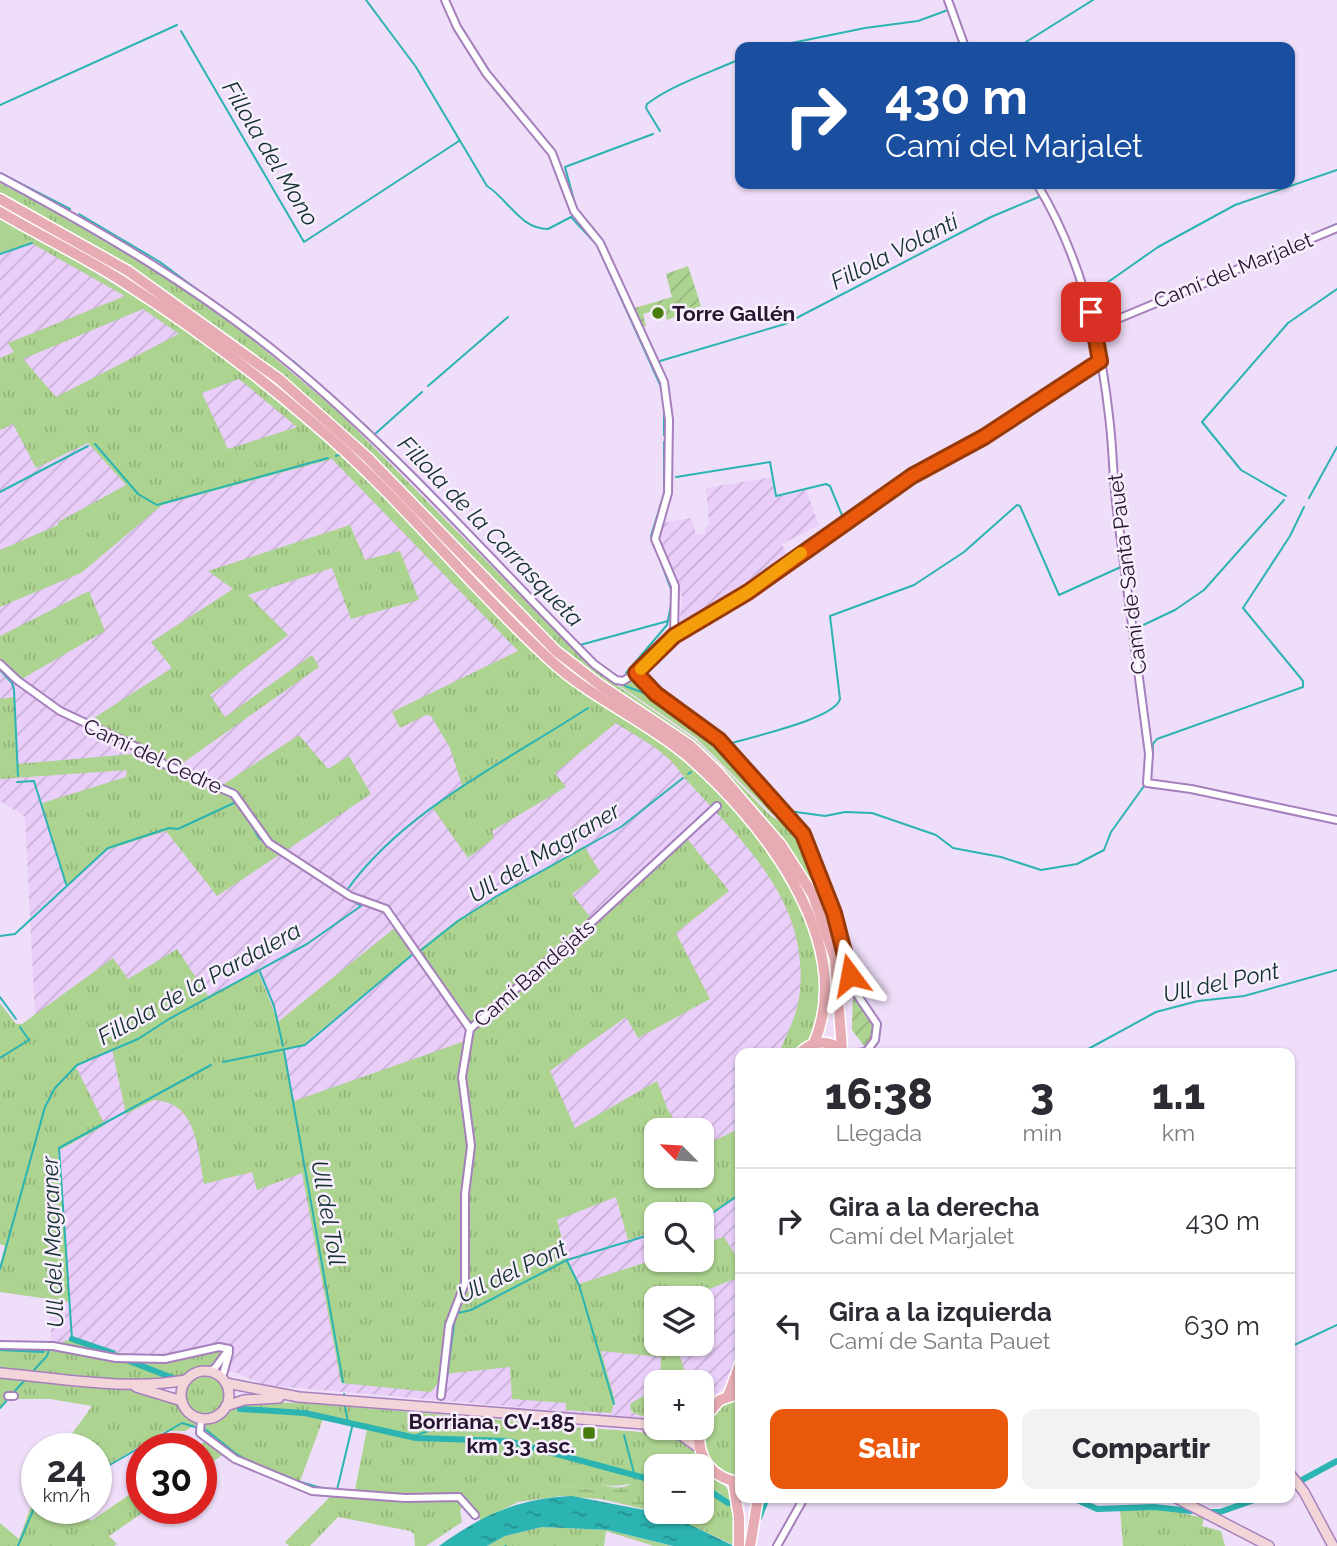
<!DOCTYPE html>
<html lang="es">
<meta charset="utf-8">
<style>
body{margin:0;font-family:Raleway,sans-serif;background:#f2f2f3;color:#2b2b33;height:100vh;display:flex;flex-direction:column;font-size:26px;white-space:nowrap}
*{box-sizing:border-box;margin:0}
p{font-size:23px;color:#7c7c81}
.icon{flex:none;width:38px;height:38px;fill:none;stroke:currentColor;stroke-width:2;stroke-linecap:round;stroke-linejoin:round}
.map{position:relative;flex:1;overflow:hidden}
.side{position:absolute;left:735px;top:1048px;width:560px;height:455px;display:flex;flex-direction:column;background:#fff;border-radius:14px;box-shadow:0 2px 5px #0004}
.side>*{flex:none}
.hud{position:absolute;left:735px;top:42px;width:560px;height:147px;border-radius:14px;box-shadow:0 2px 5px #0004;background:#1a4fa0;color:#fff;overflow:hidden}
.needle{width:46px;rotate:294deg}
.fabs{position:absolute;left:644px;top:1118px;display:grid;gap:14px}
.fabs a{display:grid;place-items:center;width:70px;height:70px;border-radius:14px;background:#fff;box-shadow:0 2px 5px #0004;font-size:35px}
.speed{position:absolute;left:21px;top:1433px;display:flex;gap:14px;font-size:35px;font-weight:700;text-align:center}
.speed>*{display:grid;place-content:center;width:91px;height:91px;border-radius:50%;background:#fff;box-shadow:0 2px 5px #0004;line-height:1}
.speed small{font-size:18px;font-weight:400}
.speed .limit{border:10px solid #d22;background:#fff;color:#111}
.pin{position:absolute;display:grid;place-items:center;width:60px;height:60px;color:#fff;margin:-30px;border-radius:14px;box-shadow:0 4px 10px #0006}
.me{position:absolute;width:77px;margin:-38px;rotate:347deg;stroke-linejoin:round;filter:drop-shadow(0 0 5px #0008)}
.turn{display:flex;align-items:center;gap:24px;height:147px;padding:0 35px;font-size:32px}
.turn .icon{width:91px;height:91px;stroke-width:2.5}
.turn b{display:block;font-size:49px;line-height:60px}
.eta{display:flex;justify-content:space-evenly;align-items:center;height:119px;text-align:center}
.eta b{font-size:42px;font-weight:800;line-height:49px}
.button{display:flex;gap:14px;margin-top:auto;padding:14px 35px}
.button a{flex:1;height:80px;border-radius:14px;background:#ea580c;color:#fff;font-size:28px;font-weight:800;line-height:80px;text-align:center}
.button a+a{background:#f2f2f3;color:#2b2b33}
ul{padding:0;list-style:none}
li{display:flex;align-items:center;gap:21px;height:105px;padding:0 35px;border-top:2px solid #e1e1e2}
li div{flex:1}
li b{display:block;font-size:26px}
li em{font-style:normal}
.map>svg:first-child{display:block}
.industrial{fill:url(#industrial-furrows);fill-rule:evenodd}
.grass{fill:url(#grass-tufts);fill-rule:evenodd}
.wetland{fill:url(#wetland-marsh)}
.garden{fill:url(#garden-furrows)}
.water{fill:url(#water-ripples)}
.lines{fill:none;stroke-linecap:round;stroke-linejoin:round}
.stream{stroke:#2bb4b1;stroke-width:2}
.canal{stroke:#2bb4b1;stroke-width:6}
.street-casing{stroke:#a67fbd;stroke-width:10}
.secondary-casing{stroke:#a67fbd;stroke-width:12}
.primary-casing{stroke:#fff;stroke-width:13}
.street{stroke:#fff;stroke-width:6}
.secondary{stroke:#f3d5d9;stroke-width:9}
.primary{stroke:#e7acb3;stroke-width:10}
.route-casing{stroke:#983908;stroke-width:18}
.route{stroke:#ea580c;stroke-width:12}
.slow{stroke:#f59e0b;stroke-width:12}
.poi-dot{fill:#487c0c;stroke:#f7effd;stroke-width:2.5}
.labels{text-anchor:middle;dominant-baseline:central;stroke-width:5;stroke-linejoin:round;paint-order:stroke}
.street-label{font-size:21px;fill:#25152e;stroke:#f7effd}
.poi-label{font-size:21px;font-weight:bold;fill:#25152e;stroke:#f7effd;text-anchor:start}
.water-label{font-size:23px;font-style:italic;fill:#14302f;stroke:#f7effd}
</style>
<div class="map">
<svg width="1337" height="1546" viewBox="0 0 1337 1546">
<defs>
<pattern id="industrial-furrows" width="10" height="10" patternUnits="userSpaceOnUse" patternTransform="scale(1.75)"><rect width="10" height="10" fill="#e9cef9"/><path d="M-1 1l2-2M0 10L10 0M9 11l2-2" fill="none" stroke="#c8b0d6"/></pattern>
<pattern id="grass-tufts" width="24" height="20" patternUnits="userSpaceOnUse" patternTransform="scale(1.75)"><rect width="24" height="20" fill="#acd390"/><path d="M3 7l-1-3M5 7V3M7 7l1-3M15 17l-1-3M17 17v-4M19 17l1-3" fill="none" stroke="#94b47c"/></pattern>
<pattern id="wetland-marsh" width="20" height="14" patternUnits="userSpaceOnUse" patternTransform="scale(1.75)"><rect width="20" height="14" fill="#acd390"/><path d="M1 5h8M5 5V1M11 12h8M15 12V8" fill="none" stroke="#94b47c"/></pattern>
<pattern id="garden-furrows" width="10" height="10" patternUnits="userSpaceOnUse" patternTransform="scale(1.75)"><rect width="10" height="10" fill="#acd390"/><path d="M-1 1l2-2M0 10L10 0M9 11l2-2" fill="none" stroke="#94b47c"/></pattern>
<pattern id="water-ripples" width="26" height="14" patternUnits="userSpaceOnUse" patternTransform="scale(1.75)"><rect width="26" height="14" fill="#2bb4b1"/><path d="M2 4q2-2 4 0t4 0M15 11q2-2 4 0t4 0" fill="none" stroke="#259190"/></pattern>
</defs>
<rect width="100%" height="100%" fill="#efdef9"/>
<g class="industrial">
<path d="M 0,219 L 104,276 L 306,424 L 536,656 L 578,693 L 666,748 L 773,863 L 815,955 L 792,1053 L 740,1054 L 740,1334 L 728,1382 L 717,1394 L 710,1392 L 702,1401 L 702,1382 L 656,1382 L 656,1419 L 264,1385 L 237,1373 L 197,1367 L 53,1372 L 25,817 L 0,801 ZM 656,1130 L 702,1130 L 702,1176 L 656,1176 ZM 656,1214 L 702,1214 L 702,1260 L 656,1260 ZM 656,1298 L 702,1298 L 702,1344 L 656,1344 Z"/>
<path d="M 772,477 L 775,497 L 806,490 L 819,525 L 782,544 L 787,556 L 683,621 L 680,619 L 682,598 L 678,580 L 659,539 L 663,523 L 691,518 L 696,534 L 705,534 L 705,527 L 709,525 L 706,488 Z"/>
</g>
<g class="grass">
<path d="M 0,183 L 64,216 L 174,281 L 246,334 L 340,413 L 591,667 L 697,741 L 771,816 L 793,829 L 803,843 L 829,916 L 757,810 L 717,766 L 668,724 L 620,694 L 564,652 L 378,462 L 319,407 L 191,309 L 135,271 L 0,194 Z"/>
<path d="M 0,218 C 113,281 224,347 320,435 C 401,508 471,591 550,666 C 589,703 639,724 681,757 C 747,810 855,947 811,1036 C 808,1043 799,1047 794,1053 L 779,1053 C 786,1036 796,1017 799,998 C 812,905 746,845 690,784 C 682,776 677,766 669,759 C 654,745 634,735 616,723 L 555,773 L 566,787 L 492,831 L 494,838 L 468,858 L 432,807 L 462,785 L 450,748 L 431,716 L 426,715 L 400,728 L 392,712 L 518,651 L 332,459 L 162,505 L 81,573 L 0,607 L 0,550 L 58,525 L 58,522 L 126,485 L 88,443 L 36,468 L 13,424 L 0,430 L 0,358 L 14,352 L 8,343 L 125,296 L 31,243 L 0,253 ZM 143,309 L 179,334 L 56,397 L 23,359 ZM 239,379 L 297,427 L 228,449 L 202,393 Z"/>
<path d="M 350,525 L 365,560 L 400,551 L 419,600 L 351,619 L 332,568 L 248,595 L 288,635 L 210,695 L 225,717 L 312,655 L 319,667 L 177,767 L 86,723 L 172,668 L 151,642 L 233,589 L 208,571 Z"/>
<path d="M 89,591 L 105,631 L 20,680 L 0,666 L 0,636 Z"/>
<path d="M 633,676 L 655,697 L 720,746 L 788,822 L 772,814 L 696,738 L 620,686 Z"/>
<path d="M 14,697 L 17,764 L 144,753 L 221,786 L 299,735 L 328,769 L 349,756 L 371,794 L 217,896 L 166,831 L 107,850 L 67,886 L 42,803 L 126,777 L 127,770 L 0,779 L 0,699 Z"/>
<path d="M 685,836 L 729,891 L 676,933 L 710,999 L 638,1038 L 626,1017 L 550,1071 L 575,1128 L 657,1081 L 667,1108 L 680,1130 L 656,1130 L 656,1176 L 702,1176 L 702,1147 L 740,1128 L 740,1195 L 708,1217 L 656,1214 L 656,1231 L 628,1240 L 616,1197 L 557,1220 L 567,1258 L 579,1284 L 656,1259 L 702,1260 L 702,1244 L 724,1237 L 740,1262 L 740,1277 L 686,1298 L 656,1298 L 656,1344 L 676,1344 L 685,1372 L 697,1370 L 702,1382 L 660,1382 L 661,1357 L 601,1351 L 615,1401 L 611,1413 L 566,1410 L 566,1403 L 512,1399 L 510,1367 L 445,1374 L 451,1326 L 462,1299 L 470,1168 L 463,1087 L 472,1031 L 416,952 L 457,920 L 584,846 L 600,872 L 572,894 L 594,922 Z"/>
<path d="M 397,926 L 411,955 L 304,1044 L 284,1051 L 294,1101 L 465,1041 L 461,1068 L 469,1149 L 463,1285 L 452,1311 L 440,1380 L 431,1392 L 341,1383 L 302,1173 L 257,1190 L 252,1172 L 204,1184 C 198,1149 197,1102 154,1100 L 126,1114 L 112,1049 L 76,1067 L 105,1125 L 58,1151 L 70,1302 L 0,1292 L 0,1265 L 5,1246 L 0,1244 L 0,1003 L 16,1024 L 22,1024 L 113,958 L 128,979 L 177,949 L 208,996 L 258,971 L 278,1022 Z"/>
<path d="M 72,1338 L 113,1352 L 151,1356 L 219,1344 C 227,1367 213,1364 197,1369 C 190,1371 185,1377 178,1378 C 120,1387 58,1374 0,1368 L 0,1348 L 47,1349 Z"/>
<circle cx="205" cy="1396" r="19"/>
<path d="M 0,1377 L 135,1389 L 177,1402 L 197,1424 L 185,1431 L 165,1431 L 96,1472 L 96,1449 L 61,1449 L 92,1406 L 50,1399 L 9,1399 L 0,1408 Z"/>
<path d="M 656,1388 L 656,1418 L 638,1415 L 631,1411 L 630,1404 Z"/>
<path d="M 734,1398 L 740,1398 L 740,1478 C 691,1472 693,1418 734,1398 Z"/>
<path d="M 253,1402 L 310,1403 L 548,1424 C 580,1431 673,1427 691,1447 C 699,1454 700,1466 709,1474 C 714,1479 721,1481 726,1487 C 738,1501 735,1528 734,1545 L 662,1512 L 702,1512 L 702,1466 L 656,1466 L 656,1484 C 639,1478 622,1490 602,1484 L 597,1490 L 561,1486 L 561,1496 L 518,1502 L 481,1520 L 465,1504 L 460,1510 L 462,1522 L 426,1546 L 415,1546 L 414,1534 L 410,1531 L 338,1517 L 310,1546 L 289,1546 L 285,1542 L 330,1497 L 354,1495 L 367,1429 L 323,1419 L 299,1484 L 228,1451 L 201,1470 L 201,1449 L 194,1449 L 211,1437 L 204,1430 L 205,1425 C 221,1417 234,1407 253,1402 Z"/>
<path d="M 142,1486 L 142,1508 L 148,1509 L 109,1536 L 117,1544 L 114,1546 L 0,1546 L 0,1523 L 19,1539 L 34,1498 L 37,1498 L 37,1508 L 76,1509 L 91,1521 Z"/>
<path d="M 1161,1508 L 1204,1518 L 1202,1526 L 1221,1531 L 1225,1546 L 1123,1546 L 1120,1509 Z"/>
<path d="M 542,1527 L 608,1530 L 672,1546 L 654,1546 L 606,1531 L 604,1546 L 487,1546 L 505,1536 Z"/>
</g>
<path class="wetland" d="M 635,1479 L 656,1484 L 656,1512 L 670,1515 L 601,1499 L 561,1496 L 561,1486 L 597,1490 L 601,1484 C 613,1488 627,1491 635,1479 Z"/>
<g class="garden">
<path d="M 688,266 L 701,306 L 667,320 L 663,308 L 643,314 L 646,326 L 643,327 L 635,308 L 672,297 L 666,274 Z"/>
<path d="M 853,992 L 874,1024 L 873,1037 L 865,1047 L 852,1030 Z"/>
</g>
<path class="water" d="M 572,1496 L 670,1515 L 734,1546 L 673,1546 L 608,1530 L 542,1527 L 505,1536 L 487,1546 L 439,1546 C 482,1515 519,1498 572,1496 Z"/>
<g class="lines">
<g class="stream">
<path d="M 366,0 L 416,67 L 487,186 C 508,199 520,229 548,229 L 571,217 L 597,245 L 662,389"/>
<path d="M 181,31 L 304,242 L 459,141"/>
<path d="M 772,47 L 865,28 L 918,21 L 948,10"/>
<path d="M 1018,47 L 1093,0"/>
<path d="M 0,105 L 177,25"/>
<path d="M 660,131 L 646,108 L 647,104 C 674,84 709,73 740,59"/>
<path d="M 0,173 L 70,209"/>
<path d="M 575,204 L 565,167 L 653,134"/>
<path d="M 79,214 L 160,262 L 285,355"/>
<path d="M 1325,229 L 1337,224"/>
<path d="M 0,254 L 32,243"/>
<path d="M 1091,294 L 1158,247 L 1235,205 L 1337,170"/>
<path d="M 1101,340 L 1112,325"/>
<path d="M 1094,346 L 1094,361"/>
<path d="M 293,361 L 335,398"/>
<path d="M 660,361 L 785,324 L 991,217 L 1041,196"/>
<path d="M 1099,371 L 1104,400"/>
<path d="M 428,386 L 508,317"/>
<path d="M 341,404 L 369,429"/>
<path d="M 664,405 L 664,435"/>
<path d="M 374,434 L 440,500"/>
<path d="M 375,434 L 422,392"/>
<path d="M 664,442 L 664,494 L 651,536 L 672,592"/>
<path d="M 95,444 L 138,494 L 157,505 L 328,458"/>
<path d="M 960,445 L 1081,370"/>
<path d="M 336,456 L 339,455"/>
<path d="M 915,471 L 956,447"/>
<path d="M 676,477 L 770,462 L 776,496 L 826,484 L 830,486 L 844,520 L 853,514"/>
<path d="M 0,492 L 88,446"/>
<path d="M 1286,496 L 1241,470 L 1202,422 L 1288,323 L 1337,289"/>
<path d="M 1309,498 L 1337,447"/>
<path d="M 531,595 L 568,634"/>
<path d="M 580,645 L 668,621"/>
<path d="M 1140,657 L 1137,628 L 1175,610 L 1204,590 L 1284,500"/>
<path d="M 0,670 L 12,683 L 14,690 L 18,776"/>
<path d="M 626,673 L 667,625 L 671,605"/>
<path d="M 625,686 L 644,693 L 702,733 L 778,815 L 783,814"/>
<path d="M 729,744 C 750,737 835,719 840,699 L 830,616 L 914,585 L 964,552 L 1017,505 L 1020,506 L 1059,595 L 1123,566"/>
<path d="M 688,774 L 691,772"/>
<path d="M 1151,776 L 1153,744 L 1157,739 L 1303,687 L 1303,681 L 1243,608 L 1290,536 L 1304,507"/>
<path d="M 17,782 L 34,781 L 66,884"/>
<path d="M 1150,787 L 1186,791"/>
<path d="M 789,811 L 825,816 L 845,812 L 872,813 L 936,835 L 953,848 L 1001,857 L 1041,870 L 1077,864 L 1104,850 L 1111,832 L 1144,786 L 1149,786"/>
<path d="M 1284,812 L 1323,820"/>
<path d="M 247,817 L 259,838 L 277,852"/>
<path d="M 284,856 L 338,892"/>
<path d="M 347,890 C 404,810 507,761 588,708"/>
<path d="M 0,936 L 15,934 L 108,848 L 169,828 L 178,829 L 236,802"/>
<path d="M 420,951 L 458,921 L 497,896 L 621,827 L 683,778"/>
<path d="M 260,972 L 274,1006 L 283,1046"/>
<path d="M 0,997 L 16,1019"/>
<path d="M 284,1051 L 343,1382"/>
<path d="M 1079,1054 L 1156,1012 L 1198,1001 L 1244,996 L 1337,970"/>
<path d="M 0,1058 L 29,1040 L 20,1027"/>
<path d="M 223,1062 L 305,1045 L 412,955"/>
<path d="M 708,1216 L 740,1194"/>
<path d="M 702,1219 L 703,1218"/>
<path d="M 567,1261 L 579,1285 L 614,1404"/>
<path d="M 0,1269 L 45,1107 L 55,1088 L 77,1065 L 138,1039 L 169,1019 L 307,944 L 361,906 L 349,899"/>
<path d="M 458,1313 L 471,1310 L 567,1260 L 656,1233"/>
<path d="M 72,1339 L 59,1148 L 211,1065"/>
<path d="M 1290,1347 L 1337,1325"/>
<path d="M 34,1370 L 47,1356 L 49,1350"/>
<path d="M 445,1391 L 455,1317"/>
<path d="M 12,1394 L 25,1380"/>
<path d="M 344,1394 L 344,1396"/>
<path d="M 345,1406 L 348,1422"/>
<path d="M 0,1408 L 9,1398"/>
<path d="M 205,1429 L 235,1453 L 252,1463"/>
<path d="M 624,1435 L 635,1477"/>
<path d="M 412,1437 L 455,1421 L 456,1416"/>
<path d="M 96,1473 L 182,1423 L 195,1427"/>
<path d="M 290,1479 L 325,1489"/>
<path d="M 337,1490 L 353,1423"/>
<path d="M 18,1546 L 37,1501"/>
<path d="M 505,1546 L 506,1546"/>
</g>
<g class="canal">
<path d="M 72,1339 L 113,1353"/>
<path d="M 0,1348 L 42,1350"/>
<path d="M 129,1361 L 173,1378"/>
<path d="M 240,1409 L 305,1413 L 416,1438 L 508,1441 L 656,1481"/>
<path d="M 1302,1480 L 1337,1461"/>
<path d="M 1290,1485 L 1292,1484"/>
<path d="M 702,1486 L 728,1503"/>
<path d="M 1073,1498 L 1097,1509 L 1154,1507 L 1191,1511"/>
<path d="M 1212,1512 L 1220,1512 L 1260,1498"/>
<path d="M 759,1518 L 767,1498"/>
</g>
<g class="street-casing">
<g id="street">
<path d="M 445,0 L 457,27 L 486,73 L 552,153 L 574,211 L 600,243 L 664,382 L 669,420 L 668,493 L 655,539 L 675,586 L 674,636"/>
<path d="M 948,0 L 965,47"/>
<path d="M 0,177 C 102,232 199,288 289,363 C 399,454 493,563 594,664 L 616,680 L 623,681 L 636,673 L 674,636 L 748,592 L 913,476 L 984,437 L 1100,361"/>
<path d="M 1037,184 C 1080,255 1100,334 1109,416 C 1113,447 1113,480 1117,511 C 1128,592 1139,673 1149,754 L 1147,783 L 1191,789 L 1337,820"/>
<path d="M 1095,336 L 1108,323 L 1337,228"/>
<path d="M 0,664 L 17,680 L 60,711 L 143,750 L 164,764 L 234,794 L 269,843 L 350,896 L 386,909 L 470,1029"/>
<path d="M 636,673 L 663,700 L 719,740 L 803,834 L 834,913 L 854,990 L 877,1024 L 875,1040 L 866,1052"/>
<path d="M 853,1054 L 865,1052"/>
<path d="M 0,1345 L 53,1346 L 116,1358 L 165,1359 L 219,1347 L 229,1349"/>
<path d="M 208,1372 L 215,1368 L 229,1349"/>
<path d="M 222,1378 L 229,1353"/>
<path d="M 8,1396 L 14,1396"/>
<path d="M 441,1396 L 449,1325 L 465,1283 L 465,1194 L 471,1146 L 462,1077 L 470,1029 L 593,921 L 717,806"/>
<path d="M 201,1419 L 200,1433 L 235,1459 L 312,1491 L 405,1498 L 459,1497 L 475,1515"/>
<path d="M 777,1546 L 804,1498"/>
</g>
</g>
<g class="secondary-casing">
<g id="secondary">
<circle cx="205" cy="1395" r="24"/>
<path d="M 0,1373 C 60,1378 127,1391 186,1380"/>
<path d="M 226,1383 L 299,1397 L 656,1425"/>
<path d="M 136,1387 L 182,1401"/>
<path d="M 226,1406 L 244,1400 L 279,1398"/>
<path d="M 648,1429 L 681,1435 L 700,1449"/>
<path d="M 1290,1474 L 1304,1492 L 1333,1546"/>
<path d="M 1176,1498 L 1269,1546"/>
</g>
</g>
<g class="primary-casing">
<g id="primary">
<path d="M 0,199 L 128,271 L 279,379 L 367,457 L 556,651 L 600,685 L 691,746 L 718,772 L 781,845 L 813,895 L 835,959 L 842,1049"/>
<path d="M 0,212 C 40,236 83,256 122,281 C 189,324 253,371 313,423 C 399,495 468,585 550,660 C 591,698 643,719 685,754 C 759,817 858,940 814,1043"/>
<path d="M 799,1054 C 812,1040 828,1039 843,1051"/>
<path d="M 728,1396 L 740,1364"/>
<path d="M 702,1421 L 720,1400 L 740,1393"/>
<path d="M 700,1428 C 695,1456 712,1479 740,1482"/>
<path d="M 733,1481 L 739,1517 L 739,1546"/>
<path d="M 750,1546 L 758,1498"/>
</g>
</g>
<use href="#street" class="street"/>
<use href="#secondary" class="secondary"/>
<use href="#primary" class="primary"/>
</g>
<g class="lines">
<g class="route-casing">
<path id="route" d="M 850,975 L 834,913 L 803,834 L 719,740 L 656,694 L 636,673 L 674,636 L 748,592 L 912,476 L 984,437 L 1100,361 L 1091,312"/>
</g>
<use href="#route" class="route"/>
<path class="slow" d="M 641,669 L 674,636 L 748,592 L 801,553"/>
</g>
<g class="poi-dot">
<circle cx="658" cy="313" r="7"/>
<rect x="582" y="1426" width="14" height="14" rx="3.5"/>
</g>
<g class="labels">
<g class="street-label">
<text transform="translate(1233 270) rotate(-22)">Camí del Marjalet</text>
<text transform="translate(1127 574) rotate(-97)">Camí de Santa Pauet</text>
<text transform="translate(153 756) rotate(25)">Camí del Cedre</text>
<text transform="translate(534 973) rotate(-41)">Camí Bandejats</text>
</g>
<g class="poi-label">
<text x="672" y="313">Torre Gallén</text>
<text x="575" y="1421" text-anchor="end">Borriana, CV-185<tspan x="575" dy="24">km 3.3 asc.</tspan></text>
</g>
<g class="water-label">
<text transform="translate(271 153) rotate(59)">Fillola del Mono</text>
<text transform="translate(894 251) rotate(-27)">Fillola Volantí</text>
<text transform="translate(491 531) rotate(46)">Fillola de la Carrasqueta</text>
<text transform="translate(544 852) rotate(-31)">Ull del Magraner</text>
<text transform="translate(1221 982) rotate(-12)">Ull del Pont</text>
<text transform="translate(199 983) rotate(-29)">Fillola de la Pardalera</text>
<text transform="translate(329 1213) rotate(80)">Ull del Toll</text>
<text transform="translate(52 1242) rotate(-92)">Ull del Magraner</text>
<text transform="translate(512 1271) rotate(-25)">Ull del Pont</text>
</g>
</g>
</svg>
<div class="fabs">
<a><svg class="needle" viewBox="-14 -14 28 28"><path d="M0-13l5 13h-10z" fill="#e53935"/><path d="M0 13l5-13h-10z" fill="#7c7c81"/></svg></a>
<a><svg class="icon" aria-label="search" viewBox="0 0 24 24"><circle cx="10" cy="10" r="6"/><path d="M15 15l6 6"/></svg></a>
<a><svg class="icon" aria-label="layers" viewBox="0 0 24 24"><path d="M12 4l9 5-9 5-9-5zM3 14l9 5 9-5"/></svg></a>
<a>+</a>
<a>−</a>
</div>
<div class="speed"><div>24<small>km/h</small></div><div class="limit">30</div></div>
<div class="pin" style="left:1091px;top:312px;background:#d93025"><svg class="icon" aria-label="arrive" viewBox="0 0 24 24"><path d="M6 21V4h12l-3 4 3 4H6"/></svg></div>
<svg class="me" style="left:850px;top:975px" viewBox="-20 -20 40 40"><path d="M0-17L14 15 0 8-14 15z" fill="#ea580c" stroke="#fff" stroke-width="4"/></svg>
<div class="hud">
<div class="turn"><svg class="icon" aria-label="right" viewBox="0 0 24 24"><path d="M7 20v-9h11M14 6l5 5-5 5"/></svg><div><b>430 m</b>Camí del Marjalet</div></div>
</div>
<section class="side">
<div class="eta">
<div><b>16:38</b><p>Llegada</p></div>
<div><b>3</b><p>min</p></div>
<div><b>1.1</b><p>km</p></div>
</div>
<ul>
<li><svg class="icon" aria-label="right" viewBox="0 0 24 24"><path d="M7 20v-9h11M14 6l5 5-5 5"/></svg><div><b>Gira a la derecha</b><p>Camí del Marjalet</p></div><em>430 m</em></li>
<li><svg class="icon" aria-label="left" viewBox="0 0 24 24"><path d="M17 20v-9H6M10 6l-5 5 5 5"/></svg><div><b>Gira a la izquierda</b><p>Camí de Santa Pauet</p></div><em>630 m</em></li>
</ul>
<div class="button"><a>Salir</a><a>Compartir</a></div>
</section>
</div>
